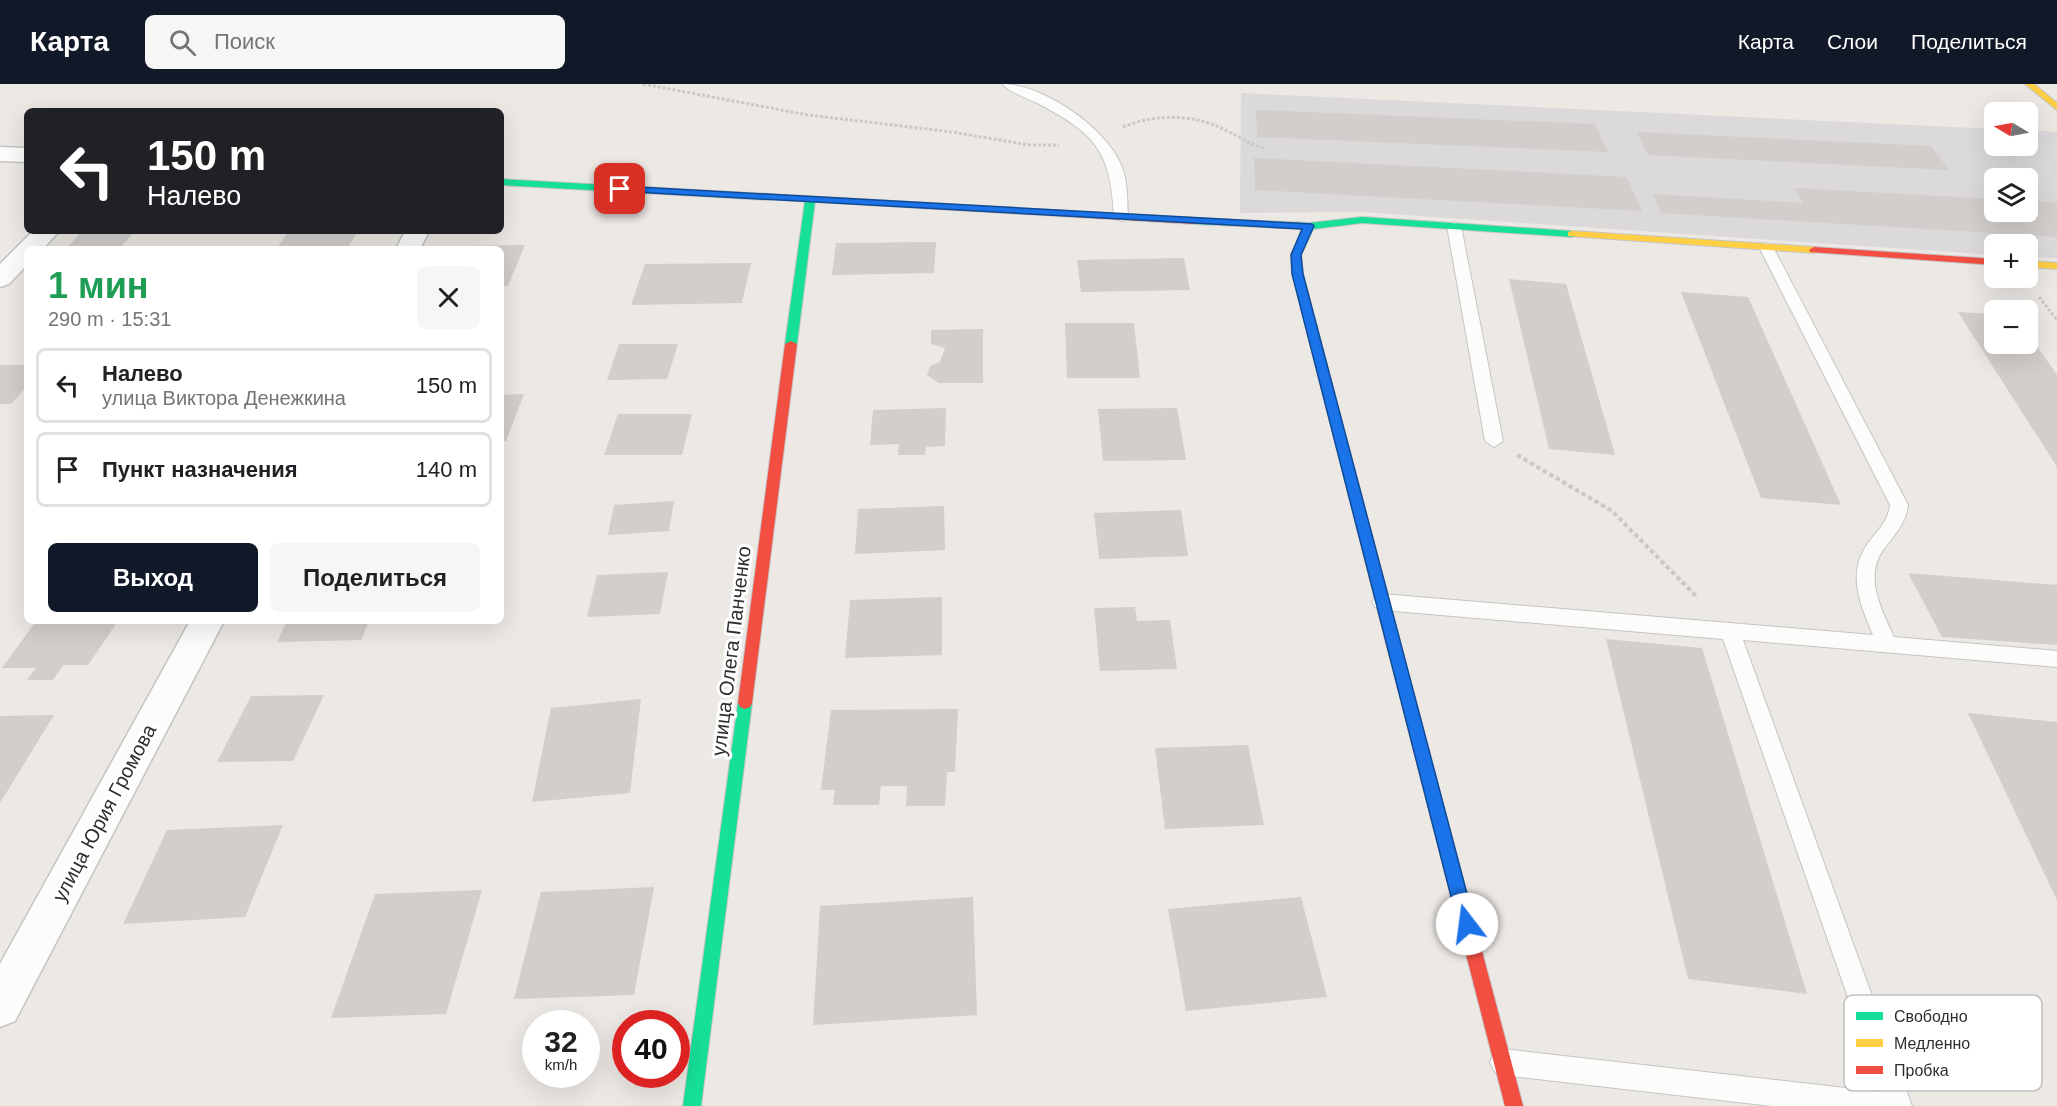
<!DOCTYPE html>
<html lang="ru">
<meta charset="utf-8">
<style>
body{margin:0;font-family:Helvetica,sans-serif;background:#f6f6f6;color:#202124;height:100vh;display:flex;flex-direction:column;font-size:22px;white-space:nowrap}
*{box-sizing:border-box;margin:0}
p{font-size:20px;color:#757577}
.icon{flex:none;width:33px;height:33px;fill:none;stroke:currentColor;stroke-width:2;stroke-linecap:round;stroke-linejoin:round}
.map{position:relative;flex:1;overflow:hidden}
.panel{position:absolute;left:24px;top:162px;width:480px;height:378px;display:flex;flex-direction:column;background:#fff;border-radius:9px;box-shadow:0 6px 24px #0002}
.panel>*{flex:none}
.guide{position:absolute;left:24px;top:24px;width:480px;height:126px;border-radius:9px;box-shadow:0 6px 24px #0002;background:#202124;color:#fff;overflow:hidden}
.needle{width:39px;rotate:280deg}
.buttons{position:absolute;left:1984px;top:18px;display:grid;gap:12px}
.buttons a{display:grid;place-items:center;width:54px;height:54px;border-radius:9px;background:#fff;box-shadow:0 6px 24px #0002;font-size:30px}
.speed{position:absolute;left:522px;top:926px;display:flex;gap:12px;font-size:30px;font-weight:700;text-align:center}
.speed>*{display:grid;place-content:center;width:78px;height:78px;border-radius:50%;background:#fff;box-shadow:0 6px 24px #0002;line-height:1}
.speed small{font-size:15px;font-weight:400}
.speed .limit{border:9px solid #d22;background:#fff;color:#111}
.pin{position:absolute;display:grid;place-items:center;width:51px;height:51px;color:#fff;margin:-26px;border-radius:12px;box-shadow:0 3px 9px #0006}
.me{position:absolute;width:66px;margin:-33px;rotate:345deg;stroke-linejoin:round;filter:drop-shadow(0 0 4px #0008)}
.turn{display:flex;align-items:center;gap:21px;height:126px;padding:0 24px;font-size:27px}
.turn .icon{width:78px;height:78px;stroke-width:2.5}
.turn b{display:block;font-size:42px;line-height:51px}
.round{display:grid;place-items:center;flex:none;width:63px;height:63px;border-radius:9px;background:#f6f6f6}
.overview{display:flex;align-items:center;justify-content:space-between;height:102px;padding:0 24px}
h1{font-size:36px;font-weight:700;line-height:45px;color:#1e9e55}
.button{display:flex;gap:12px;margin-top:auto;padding:12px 24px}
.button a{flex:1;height:69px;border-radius:9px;background:#111827;color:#fff;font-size:24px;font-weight:700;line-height:69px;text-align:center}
.button a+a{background:#f6f6f6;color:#202124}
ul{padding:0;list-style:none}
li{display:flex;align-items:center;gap:18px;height:75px;margin:0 12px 9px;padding:0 12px;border:3px solid #e0e0e0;border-radius:9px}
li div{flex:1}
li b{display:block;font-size:22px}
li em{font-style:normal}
header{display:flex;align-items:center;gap:36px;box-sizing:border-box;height:84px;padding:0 30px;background:#111827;color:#fff}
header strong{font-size:28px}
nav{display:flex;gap:33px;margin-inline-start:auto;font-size:21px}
.search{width:420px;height:54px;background:#f6f6f6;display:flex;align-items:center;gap:15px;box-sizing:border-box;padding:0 21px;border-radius:9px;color:#757577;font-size:22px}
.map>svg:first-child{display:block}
.industrial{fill:#dcd9db;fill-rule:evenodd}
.building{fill:#d1cecb}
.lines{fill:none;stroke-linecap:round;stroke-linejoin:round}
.lane-casing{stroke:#c5c4c5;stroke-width:2}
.street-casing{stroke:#c5c4c5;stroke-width:3}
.fast-casing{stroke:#c5c4c5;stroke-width:2}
.slow-casing{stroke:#c5c4c5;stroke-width:2}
.jam-casing{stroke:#c5c4c5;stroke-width:2}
.path-far1{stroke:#c9c9c8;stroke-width:3;stroke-dasharray:3 2;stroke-linecap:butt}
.path{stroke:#c9c9c8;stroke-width:4;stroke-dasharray:4.5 3;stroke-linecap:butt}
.lane{fill:#fcfcfb;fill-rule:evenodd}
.street{fill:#fcfcfb;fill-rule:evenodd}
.fast{fill:#16e098;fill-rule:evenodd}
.slow{fill:#ffcf43;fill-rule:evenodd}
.jam{fill:#f24e42;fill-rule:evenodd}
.route{fill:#1a73e8;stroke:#114b97;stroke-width:1.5}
.labels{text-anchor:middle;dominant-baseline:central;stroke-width:6;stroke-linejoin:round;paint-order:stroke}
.street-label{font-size:20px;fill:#2e2e2e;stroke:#fff}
.key{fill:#fff;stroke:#c0c0c0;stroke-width:1.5}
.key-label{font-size:16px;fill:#2e2e2e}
</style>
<header>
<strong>Карта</strong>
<div class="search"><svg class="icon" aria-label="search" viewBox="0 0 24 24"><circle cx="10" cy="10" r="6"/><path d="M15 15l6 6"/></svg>Поиск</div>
<nav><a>Карта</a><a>Слои</a><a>Поделиться</a></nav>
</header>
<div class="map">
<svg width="2057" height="1022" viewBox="0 0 2057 1022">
<rect width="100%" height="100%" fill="#ece8e4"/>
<path class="industrial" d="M 1241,9 L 1995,45 L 1995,62 L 2028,62 L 2028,46 L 2057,48 L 2057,174 L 2028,173 L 2028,160 L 1995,160 L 1995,171 L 1362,128 L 1240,129 ZM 1995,94 L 2028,94 L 2028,128 L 1995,128 Z"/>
<g class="building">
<path d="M 1256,26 L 1595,40 L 1608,68 L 1257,53 Z"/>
<path d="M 1637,48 L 1931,62 L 1949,86 L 1648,71 Z"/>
<path d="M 1254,74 L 1627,93 L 1642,127 L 1255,106 Z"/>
<path d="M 1794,104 L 1995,115 L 1995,128 L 2028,128 L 2028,117 L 2057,119 L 2057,153 L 1661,129 L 1653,110 L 1803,119 Z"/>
<path d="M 82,147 L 135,147 L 119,165 L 66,165 Z"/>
<path d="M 289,147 L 358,147 L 348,163 L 277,164 Z"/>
<path d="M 936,158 L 934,189 L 832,191 L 836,159 Z"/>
<path d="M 525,161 L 508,202 L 501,202 L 501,165 L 469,165 L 471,162 Z"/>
<path d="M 1184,174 L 1190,206 L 1081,208 L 1077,176 Z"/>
<path d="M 751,179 L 742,219 L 631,221 L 645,180 Z"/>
<path d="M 1509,195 L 1566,200 L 1615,371 L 1549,365 Z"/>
<path d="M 1681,208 L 1748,213 L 1841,421 L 1761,414 Z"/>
<path d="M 1958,228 L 1995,230 L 1995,260 L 2028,260 L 2028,249 L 2057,291 L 2057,383 Z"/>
<path d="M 1065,239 L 1134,239 L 1140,294 L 1067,294 Z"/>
<path d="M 983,245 L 983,299 L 939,299 L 927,291 L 930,282 L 940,278 L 945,264 L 931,260 L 931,246 Z"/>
<path d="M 619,260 L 678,260 L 667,295 L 607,296 Z"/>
<path d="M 0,281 L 27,281 L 27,302 L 11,320 L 0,320 Z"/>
<path d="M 524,310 L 506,357 L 501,357 L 501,311 Z"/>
<path d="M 946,324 L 945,362 L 926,363 L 925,371 L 898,371 L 899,360 L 870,361 L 873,326 Z"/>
<path d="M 1177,324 L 1186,376 L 1103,377 L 1098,325 Z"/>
<path d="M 618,330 L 692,330 L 682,371 L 604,371 Z"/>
<path d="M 674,417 L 669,447 L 608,451 L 614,421 Z"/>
<path d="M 944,422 L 945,466 L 855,470 L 858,425 Z"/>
<path d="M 1181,426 L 1188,472 L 1099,475 L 1094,429 Z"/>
<path d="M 668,488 L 660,530 L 587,533 L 597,491 Z"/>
<path d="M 1908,489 L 2057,501 L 2057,561 L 1942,553 Z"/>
<path d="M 942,513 L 942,571 L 845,574 L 850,516 Z"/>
<path d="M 1135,523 L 1137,537 L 1170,536 L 1177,585 L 1100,587 L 1094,524 Z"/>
<path d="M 36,537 L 118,537 L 88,581 L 63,581 L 53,596 L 27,596 L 36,584 L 2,584 Z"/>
<path d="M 287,537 L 369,537 L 361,556 L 277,558 Z"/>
<path d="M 1606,555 L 1702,564 L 1807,910 L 1688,895 Z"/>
<path d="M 324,611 L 293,677 L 217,678 L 251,612 Z"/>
<path d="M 641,615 L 630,709 L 532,718 L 551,624 Z"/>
<path d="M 958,625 L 955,688 L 947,688 L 945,722 L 906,722 L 907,702 L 881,702 L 879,721 L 833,721 L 835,706 L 821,706 L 831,626 Z"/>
<path d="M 1968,629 L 2057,638 L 2057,816 Z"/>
<path d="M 54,631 L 0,719 L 0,632 Z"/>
<path d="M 1248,661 L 1264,741 L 1165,745 L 1155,664 Z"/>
<path d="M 283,741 L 245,833 L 123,840 L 167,746 Z"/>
<path d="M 654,803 L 634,911 L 514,915 L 541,808 Z"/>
<path d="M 482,806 L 446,930 L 331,934 L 375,810 Z"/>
<path d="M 973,813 L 977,931 L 813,941 L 820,822 Z"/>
<path d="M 1301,813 L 1327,913 L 1186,927 L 1168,825 Z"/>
</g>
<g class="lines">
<g class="lane-casing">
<g id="lane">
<path d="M 1002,0 C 1043,0 1107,44 1122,83 C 1128,98 1127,117 1128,133 L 1126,136 L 1121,137 L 1114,133 C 1111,68 1096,50 1039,20 C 1027,14 1011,9 1002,0 Z"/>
<path d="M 1454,138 L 1461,142 L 1503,357 L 1494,363 L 1485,357 L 1447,142 Z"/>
<path d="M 1766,159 L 1773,163 L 1908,421 C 1906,440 1894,451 1884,465 C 1863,492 1882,527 1894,553 L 2057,567 L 2057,583 L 1743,556 L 1912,1022 L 1772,1022 L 1503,991 L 1494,987 L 1490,978 L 1494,969 L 1503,965 L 1881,1008 L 1723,555 L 1382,526 L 1375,523 L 1372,518 L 1375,513 L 1382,510 L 1873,551 C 1859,517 1845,486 1872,454 C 1881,443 1888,436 1890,421 L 1759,163 Z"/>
</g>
</g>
<g class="street-casing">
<g id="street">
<path d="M 0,63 L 27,64 L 27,78 L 0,77 Z"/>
<path d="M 33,147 L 59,147 L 43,165 L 27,165 L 27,181 L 9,200 L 0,203 L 0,180 Z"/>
<path d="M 405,147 L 429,147 L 420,165 L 396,165 Z"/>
<path d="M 190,537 L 224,537 L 15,937 L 0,943 L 0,880 Z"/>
</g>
</g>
<g class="fast-casing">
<g id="fast">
<path d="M 501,95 L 769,110 L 774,113 L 769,116 L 501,101 Z"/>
<path d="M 810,114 L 815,117 L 797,260 L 791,263 L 785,260 L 805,117 Z"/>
<path d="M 1362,133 L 1572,147 L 1577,150 L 1572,153 L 1362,139 L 1313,145 L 1301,171 L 1303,190 L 1401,562 L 1399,566 L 1389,566 L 1387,562 L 1293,190 L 1291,171 L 1303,145 L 1195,140 L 1190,137 L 1195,134 L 1309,139 Z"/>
<path d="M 745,613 L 750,615 L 752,619 L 701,1022 L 683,1022 L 738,619 L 740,615 Z"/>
</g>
</g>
<g class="slow-casing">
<g id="slow">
<path d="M 2025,0 L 2034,0 L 2057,19 L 2057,26 Z"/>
<path d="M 1572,147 L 1814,163 L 1819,166 L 1814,169 L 1568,152 L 1568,148 Z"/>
<path d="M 2028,177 L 2057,179 L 2057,185 L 2028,183 Z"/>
</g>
</g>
<g class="jam-casing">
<g id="jam">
<path d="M 769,110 L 1195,134 L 1200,137 L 1195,140 L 766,115 L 764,113 Z"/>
<path d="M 1814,163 L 1995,175 L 1995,181 L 1810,168 L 1809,166 Z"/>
<path d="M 791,257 L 797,260 L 752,619 L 750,623 L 745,625 L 740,623 L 738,619 L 785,260 Z"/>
<path d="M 1394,556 L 1399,558 L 1401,562 L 1523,1022 L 1505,1022 L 1387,562 L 1389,558 Z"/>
</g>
</g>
<g class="path-far1">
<path d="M 643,0 L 808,31 L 952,48 L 1029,61 L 1059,61"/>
<path d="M 1123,43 C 1151,31 1186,30 1214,41 C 1232,48 1247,59 1265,65"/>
<path d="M 2039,213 L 2057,236"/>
</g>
<path class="path" d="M 1517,371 L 1612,427 L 1696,512"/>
<use href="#lane" class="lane"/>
<use href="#street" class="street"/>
<use href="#fast" class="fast"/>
<use href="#slow" class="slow"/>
<use href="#jam" class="jam"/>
</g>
<path class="route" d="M 620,102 L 1312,140 L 1314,142 L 1301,171 L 1303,190 L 1475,840 L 1473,845 L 1467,848 L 1461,845 L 1458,840 L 1292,190 L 1291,171 L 1302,145 L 616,107 L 616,103 Z"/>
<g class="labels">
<g class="street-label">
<text transform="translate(731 567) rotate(-83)">улица Олега Панченко</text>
<text transform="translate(104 729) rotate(-62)">улица Юрия Громова</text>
</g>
</g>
<rect x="1844" y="911" width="198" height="96" rx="9" class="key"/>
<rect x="1856" y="928" width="27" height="8" fill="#16e098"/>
<rect x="1856" y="955" width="27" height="8" fill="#ffcf43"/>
<rect x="1856" y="982" width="27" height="8" fill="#f24e42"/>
<g class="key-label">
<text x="1894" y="938">Свободно</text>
<text x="1894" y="965">Медленно</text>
<text x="1894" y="992">Пробка</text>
</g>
</svg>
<div class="buttons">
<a><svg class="needle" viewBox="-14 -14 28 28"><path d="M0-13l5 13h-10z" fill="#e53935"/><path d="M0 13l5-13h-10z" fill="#757577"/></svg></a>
<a><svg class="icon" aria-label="layers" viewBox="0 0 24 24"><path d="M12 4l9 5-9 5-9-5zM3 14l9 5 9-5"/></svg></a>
<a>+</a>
<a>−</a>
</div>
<div class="speed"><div>32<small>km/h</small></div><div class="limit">40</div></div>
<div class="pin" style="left:620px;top:105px;background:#d93025"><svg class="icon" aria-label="arrive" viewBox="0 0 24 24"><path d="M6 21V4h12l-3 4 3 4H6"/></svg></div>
<svg class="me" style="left:1467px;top:840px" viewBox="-20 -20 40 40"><circle r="19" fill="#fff"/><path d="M0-13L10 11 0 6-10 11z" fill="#1a73e8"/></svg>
<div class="guide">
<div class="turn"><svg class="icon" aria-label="left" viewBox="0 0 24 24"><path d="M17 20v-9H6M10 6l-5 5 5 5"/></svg><div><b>150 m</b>Налево</div></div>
</div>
<section class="panel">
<div class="overview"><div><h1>1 мин</h1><p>290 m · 15:31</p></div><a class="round"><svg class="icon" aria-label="close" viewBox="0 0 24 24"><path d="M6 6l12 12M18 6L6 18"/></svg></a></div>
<ul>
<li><svg class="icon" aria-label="left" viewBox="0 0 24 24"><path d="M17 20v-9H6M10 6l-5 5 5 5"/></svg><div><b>Налево</b><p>улица Виктора Денежкина</p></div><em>150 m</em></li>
<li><svg class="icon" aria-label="arrive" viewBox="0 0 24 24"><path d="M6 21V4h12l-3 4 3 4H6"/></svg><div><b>Пункт назначения</b></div><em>140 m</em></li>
</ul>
<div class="button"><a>Выход</a><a>Поделиться</a></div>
</section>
</div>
